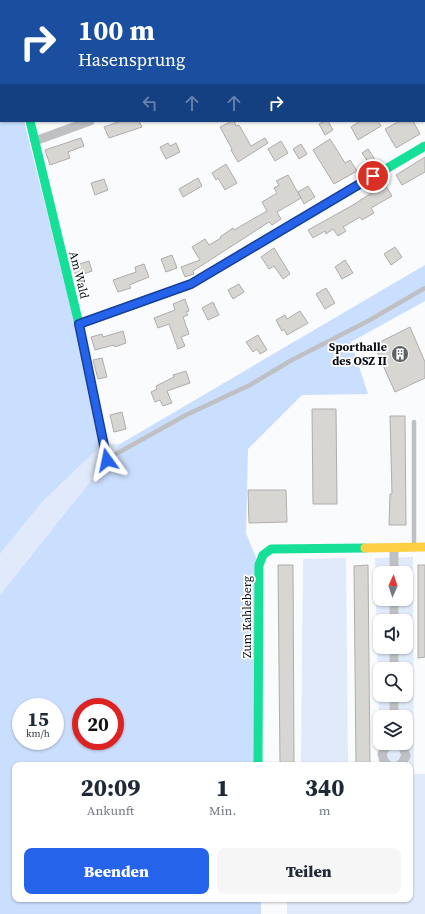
<!DOCTYPE html>
<html lang="de">
<style>
body{margin:0;font-family:"Source Serif 4",serif;background:#f6f6f7;color:#1f2937;height:100vh;display:flex;flex-direction:column;font-size:15px;white-space:nowrap}
*{box-sizing:border-box;margin:0}
p{font-size:13px;color:#747a83}
.icon{flex:none;width:22px;height:22px;fill:none;stroke:currentColor;stroke-width:2;stroke-linecap:round;stroke-linejoin:round}
.map{position:relative;flex:1;overflow:hidden}
.side{position:absolute;left:12px;top:762px;width:401px;height:140px;display:flex;flex-direction:column;background:#fff;border-radius:8px;box-shadow:0 1px 3px #0004}
.side>*{flex:none}
.hud{position:absolute;left:0px;top:0px;width:425px;height:122px;box-shadow:0 1px 3px #0004;background:#1a4fa0;color:#fff;overflow:hidden}
.needle{width:26px;rotate:3deg}
.fabs{position:absolute;left:373px;top:566px;display:grid;gap:8px}
.fabs a{display:grid;place-items:center;width:40px;height:40px;border-radius:8px;background:#fff;box-shadow:0 1px 3px #0004;font-size:20px}
.speed{position:absolute;left:12px;top:698px;display:flex;gap:8px;font-size:20px;font-weight:700;text-align:center}
.speed>*{display:grid;place-content:center;width:52px;height:52px;border-radius:50%;background:#fff;box-shadow:0 1px 3px #0004;line-height:1}
.speed small{font-size:10px;font-weight:400}
.speed .limit{border:6px solid #d22;background:#fff;color:#111}
.pin{position:absolute;display:grid;place-items:center;width:34px;height:34px;color:#fff;margin:-17px;border:2px solid #fff;border-radius:50%;box-shadow:0 1px 4px #0007}
.me{position:absolute;width:44px;margin:-22px;rotate:348deg;stroke-linejoin:round;filter:drop-shadow(0 0 3px #0008)}
.turn{display:flex;align-items:center;gap:14px;height:84px;padding:0 12px;font-size:18px}
.turn .icon{width:52px;height:52px;stroke-width:2.5}
.turn b{display:block;font-size:28px;line-height:34px}
.lanes{display:flex;align-items:center;height:38px;padding:0 12px;background:#0003;justify-content:center;gap:20px;direction:ltr}
.lanes .off{opacity:.35}
.eta{display:flex;justify-content:space-evenly;align-items:center;height:68px;text-align:center}
.eta b{font-size:24px;font-weight:800;line-height:28px}
.button{display:flex;gap:8px;margin-top:auto;padding:8px 12px}
.button a{flex:1;height:46px;border-radius:8px;background:#2563eb;color:#fff;font-size:16px;font-weight:800;line-height:46px;text-align:center}
.button a+a{background:#f6f6f7;color:#1f2937}
.map>svg:first-child{display:block}
.green{fill:#e0eafb;fill-rule:evenodd}
.forest{fill:#cadefe;fill-rule:evenodd}
.building{fill:#d8d6d3;stroke:#afadac}
.lines{fill:none;stroke-linecap:round;stroke-linejoin:round}
.lane{stroke:#bfc0c3;stroke-width:4.5}
.street{stroke:#bfc0c3;stroke-width:9}
.fast{stroke:#16e098;stroke-width:9}
.slow{stroke:#ffcf43;stroke-width:9}
.jam{stroke:#f24e42;stroke-width:9}
.route-casing{stroke:#184099;stroke-width:10}
.route{stroke:#2563eb;stroke-width:7}
.labels{text-anchor:middle;dominant-baseline:central;stroke-width:3.5;stroke-linejoin:round;paint-order:stroke}
.street-label{font-size:12px;fill:#090c13;stroke:#fff}
.poi-label{font-size:12px;font-weight:bold;fill:#090c13;stroke:#fff;text-anchor:end}
</style>
<div class="map">
<svg width="425" height="914" viewBox="0 0 425 914">
<rect width="100%" height="100%" fill="#f9fbfd"/>
<g class="green">
<path d="M 103,444 L 120,444 L 0,595 L 0,554 L 43,501 Z"/>
<path d="M 413,557 L 414,774 L 425,774 L 425,914 L 287,914 L 287,899 L 410,899 L 410,765 L 380,765 L 375,558 ZM 380,573 L 406,573 L 406,599 L 380,599 ZM 380,621 L 406,621 L 406,647 L 380,647 ZM 380,669 L 406,669 L 406,695 L 380,695 ZM 380,717 L 406,717 L 406,743 L 380,743 Z"/>
<path d="M 346,558 L 348,765 L 301,765 L 303,559 Z"/>
</g>
<g class="forest">
<path d="M 0,22 L 1,121 L 24,121 L 72,312 L 103,444 L 43,501 L 0,554 Z"/>
<path d="M 425,265 L 425,301 L 351,342 L 368,394 L 302,395 L 248,449 L 246,533 L 259,565 L 258,765 L 15,765 L 15,899 L 261,899 L 261,914 L 0,914 L 0,595 L 120,444 ZM 21,707 L 55,707 L 55,741 L 21,741 ZM 81,707 L 115,707 L 115,741 L 81,741 Z"/>
</g>
<g class="building">
<path d="M 121,121 L 139,121 L 142,127 L 109,138 L 104,127 Z"/>
<path d="M 232,121 L 234,121 L 236,126 L 239,125 L 251,146 L 265,138 L 268,143 L 238,162 L 231,150 L 232,149 L 220,127 Z"/>
<path d="M 325,121 L 328,121 L 333,130 L 325,135 L 319,124 Z"/>
<path d="M 360,121 L 378,121 L 381,126 L 358,140 L 351,127 Z"/>
<path d="M 400,121 L 413,121 L 420,134 L 396,148 L 385,129 Z"/>
<path d="M 81,138 L 84,146 L 68,152 L 70,158 L 50,165 L 45,150 Z"/>
<path d="M 330,139 L 345,163 L 350,160 L 357,171 L 334,184 L 313,150 Z"/>
<path d="M 281,141 L 288,153 L 275,161 L 268,149 Z"/>
<path d="M 168,143 L 170,146 L 176,143 L 180,152 L 166,159 L 160,147 Z"/>
<path d="M 301,144 L 307,154 L 299,159 L 293,149 Z"/>
<path d="M 368,149 L 376,161 L 370,165 L 362,153 Z"/>
<path d="M 425,157 L 425,172 L 402,185 L 396,175 Z"/>
<path d="M 226,164 L 237,183 L 225,190 L 218,178 L 216,180 L 212,173 Z"/>
<path d="M 288,175 L 301,198 L 277,212 L 281,219 L 272,225 L 269,222 L 249,235 L 193,271 L 194,274 L 185,277 L 181,267 L 200,260 L 192,247 L 205,239 L 209,245 L 221,238 L 220,237 L 233,228 L 234,230 L 267,211 L 262,202 L 277,193 L 274,188 L 279,185 L 276,181 Z"/>
<path d="M 198,178 L 202,186 L 183,197 L 179,189 Z"/>
<path d="M 104,179 L 108,190 L 95,195 L 91,183 Z"/>
<path d="M 384,183 L 392,196 L 371,208 L 374,213 L 362,220 L 360,217 L 343,227 L 346,231 L 338,236 L 333,229 L 326,234 L 325,231 L 313,238 L 308,230 L 353,205 L 373,192 L 372,190 Z"/>
<path d="M 308,186 L 315,197 L 304,204 L 298,192 Z"/>
<path d="M 395,247 L 402,257 L 391,265 L 384,254 Z"/>
<path d="M 274,248 L 290,274 L 283,279 L 274,266 L 269,269 L 261,257 Z"/>
<path d="M 172,255 L 177,268 L 166,272 L 161,259 Z"/>
<path d="M 345,260 L 353,273 L 342,279 L 335,267 Z"/>
<path d="M 89,261 L 92,271 L 76,277 L 73,266 Z"/>
<path d="M 144,264 L 149,277 L 129,285 L 131,288 L 118,292 L 113,280 L 136,272 L 135,267 Z"/>
<path d="M 239,284 L 244,292 L 233,299 L 228,290 Z"/>
<path d="M 326,288 L 335,303 L 325,309 L 316,294 Z"/>
<path d="M 185,299 L 189,311 L 186,312 L 188,315 L 183,317 L 189,334 L 181,337 L 185,346 L 178,349 L 169,324 L 158,328 L 154,318 L 175,310 L 173,304 Z"/>
<path d="M 213,302 L 219,315 L 208,320 L 202,308 Z"/>
<path d="M 300,311 L 308,323 L 287,335 L 284,329 L 282,331 L 276,320 L 285,315 L 287,319 Z"/>
<path d="M 410,327 L 425,362 L 425,378 L 395,392 L 374,345 Z"/>
<path d="M 123,331 L 126,343 L 115,347 L 114,345 L 95,350 L 91,337 L 102,334 L 103,337 Z"/>
<path d="M 258,335 L 267,350 L 260,354 L 257,349 L 253,352 L 246,342 Z"/>
<path d="M 102,358 L 107,377 L 98,379 L 93,360 Z"/>
<path d="M 186,371 L 190,383 L 167,391 L 172,403 L 163,406 L 160,400 L 155,402 L 151,392 L 157,389 L 156,386 L 174,377 L 173,375 Z"/>
<path d="M 312,409 L 336,409 L 337,504 L 313,504 Z"/>
<path d="M 122,412 L 126,429 L 114,432 L 110,415 Z"/>
<path d="M 390,416 L 405,416 L 406,525 L 389,525 L 390,494 L 392,494 Z"/>
<path d="M 248,490 L 286,490 L 287,522 L 249,523 Z"/>
<path d="M 278,565 L 293,565 L 294,762 L 280,763 Z"/>
<path d="M 368,565 L 370,765 L 356,765 L 354,566 Z"/>
<path d="M 418,565 L 425,565 L 425,657 L 418,658 Z"/>
</g>
<g class="lines">
<g class="lane">
<path d="M 79,324 L 107,459 L 186,415 L 250,385 L 290,361 L 368,321 L 425,288"/>
<path d="M 414,422 L 414,546"/>
</g>
<g class="street">
<path d="M 119,0 L 120,1"/>
<path d="M 376,0 L 377,1"/>
<path d="M 0,1 L 1,5"/>
<path d="M 316,1 L 318,0"/>
<path d="M 424,74 L 425,75"/>
<path d="M 35,141 L 90,121"/>
<path d="M 394,573 L 394,548"/>
<path d="M 394,621 L 394,599"/>
<path d="M 394,647 L 394,669"/>
<path d="M 394,717 L 394,695"/>
<path d="M 388,743 L 382,754 L 384,761 L 388,765"/>
<path d="M 399,765 L 402,763 L 406,756 L 403,747 L 400,743"/>
</g>
<g class="fast">
<path d="M 30,121 L 79,324 L 160,295"/>
<path d="M 289,226 L 425,146"/>
<path d="M 258,765 L 259,565 L 263,555 L 271,549 L 365,548"/>
</g>
<path class="slow" d="M 365,548 L 425,547"/>
<path class="jam" d="M 160,295 L 191,284 L 289,226"/>
</g>
<g class="lines">
<g class="route-casing">
<path id="route" d="M 107,460 L 79,324 L 191,284 L 373,176"/>
</g>
<use href="#route" class="route"/>
</g>
<defs>
<g id="building-disc" transform="scale(0.9)"><circle r="9.5" fill="#5d6065" stroke="#fff"/><path d="M-4-6H4V6H1V3H-1V6H-4ZM-2.5-4.3h1.7v1.8h-1.7ZM.8-4.3h1.7v1.8H.8ZM-2.5-1h1.7V.8h-1.7ZM.8-1h1.7V.8H.8Z" fill="#fff"/></g>
</defs>
<g fill-rule="evenodd">
<use href="#building-disc" x="400" y="354"/>
</g>
<g class="labels">
<g class="street-label">
<text transform="translate(79 275) rotate(76)">Am Wald</text>
<text transform="translate(247 617) rotate(-90)">Zum Kahleberg</text>
</g>
<g class="poi-label">
<text x="387" y="347">Sporthalle<tspan x="387" dy="14">des OSZ II</tspan></text>
</g>
</g>
</svg>
<div class="fabs">
<a><svg class="needle" viewBox="-14 -14 28 28"><path d="M0-13l5 13h-10z" fill="#e53935"/><path d="M0 13l5-13h-10z" fill="#747a83"/></svg></a>
<a><svg class="icon" aria-label="sound" viewBox="0 0 24 24"><path d="M4 9h4l5-4v14l-5-4H4zM17 9q2 3 0 6"/></svg></a>
<a><svg class="icon" aria-label="search" viewBox="0 0 24 24"><circle cx="10" cy="10" r="6"/><path d="M15 15l6 6"/></svg></a>
<a><svg class="icon" aria-label="layers" viewBox="0 0 24 24"><path d="M12 4l9 5-9 5-9-5zM3 14l9 5 9-5"/></svg></a>
</div>
<div class="speed"><div>15<small>km/h</small></div><div class="limit">20</div></div>
<div class="pin" style="left:373px;top:176px;background:#d93025"><svg class="icon" aria-label="arrive" viewBox="0 0 24 24"><path d="M6 21V4h12l-3 4 3 4H6"/></svg></div>
<svg class="me" style="left:107px;top:460px" viewBox="-20 -20 40 40"><path d="M0-17L14 15 0 8-14 15z" fill="#2563eb" stroke="#fff" stroke-width="4"/></svg>
<div class="hud">
<div class="turn"><svg class="icon" aria-label="right" viewBox="0 0 24 24"><path d="M7 20v-9h11M14 6l5 5-5 5"/></svg><div><b>100 m</b>Hasensprung</div></div>
<div class="lanes"><svg class="icon off" aria-label="left" viewBox="0 0 24 24"><path d="M17 20v-9H6M10 6l-5 5 5 5"/></svg><svg class="icon off" aria-label="ahead" viewBox="0 0 24 24"><path d="M12 20V5M6 11l6-6 6 6"/></svg><svg class="icon off" aria-label="ahead" viewBox="0 0 24 24"><path d="M12 20V5M6 11l6-6 6 6"/></svg><svg class="icon" aria-label="right" viewBox="0 0 24 24"><path d="M7 20v-9h11M14 6l5 5-5 5"/></svg></div>
</div>
<section class="side">
<div class="eta">
<div><b>20:09</b><p>Ankunft</p></div>
<div><b>1</b><p>Min.</p></div>
<div><b>340</b><p>m</p></div>
</div>
<div class="button"><a>Beenden</a><a>Teilen</a></div>
</section>
</div>
